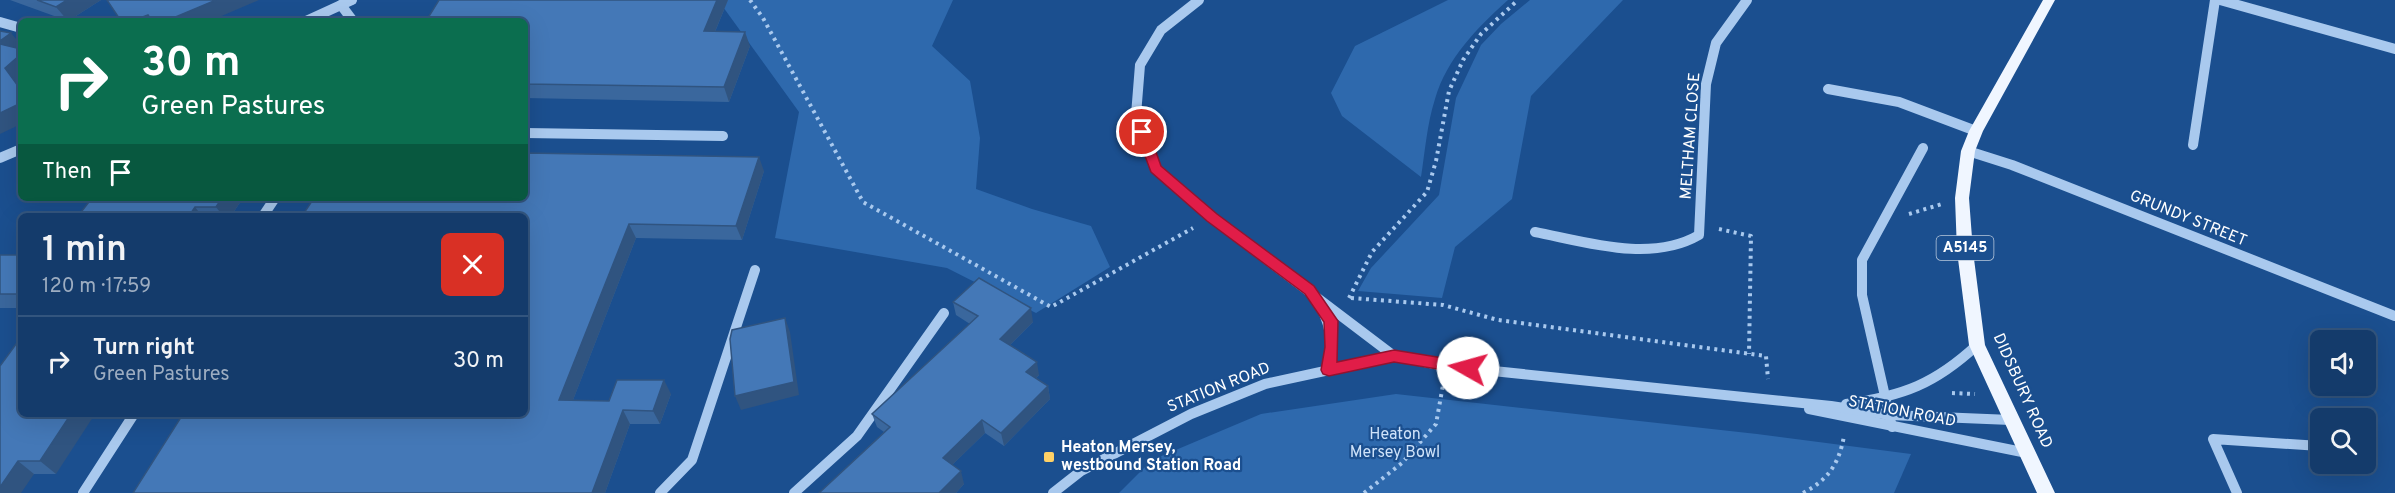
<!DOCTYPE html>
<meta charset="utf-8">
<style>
body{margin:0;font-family:Overpass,sans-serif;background:#1d4271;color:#f1f3f6;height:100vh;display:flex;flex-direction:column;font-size:22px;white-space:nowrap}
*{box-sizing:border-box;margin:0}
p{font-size:20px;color:#9dadc1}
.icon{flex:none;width:33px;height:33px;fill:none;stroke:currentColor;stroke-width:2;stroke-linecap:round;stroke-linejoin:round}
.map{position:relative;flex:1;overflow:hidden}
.details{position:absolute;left:18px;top:213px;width:510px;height:204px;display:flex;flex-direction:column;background:#143b6b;border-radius:9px;box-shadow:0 6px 24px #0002,0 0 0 2px #33557e}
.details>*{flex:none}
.hud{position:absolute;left:18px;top:18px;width:510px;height:183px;border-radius:9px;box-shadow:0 6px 24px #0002,0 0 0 2px #33557e;background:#0b6e4f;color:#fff;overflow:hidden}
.controls{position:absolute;left:2310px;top:330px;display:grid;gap:12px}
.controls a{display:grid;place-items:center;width:66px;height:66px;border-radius:9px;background:#143b6b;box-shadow:0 6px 24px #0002,0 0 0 2px #33557e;font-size:30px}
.pin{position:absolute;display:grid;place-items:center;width:51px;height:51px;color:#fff;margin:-26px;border:3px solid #fff;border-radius:50%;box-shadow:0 2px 6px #0007}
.me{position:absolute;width:66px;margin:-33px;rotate:277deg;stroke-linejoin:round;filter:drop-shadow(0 0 4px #0008)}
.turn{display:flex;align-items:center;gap:21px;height:126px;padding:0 24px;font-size:27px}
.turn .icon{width:78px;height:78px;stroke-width:2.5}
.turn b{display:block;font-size:42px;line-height:51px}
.then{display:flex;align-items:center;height:57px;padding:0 24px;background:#0003;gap:12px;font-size:22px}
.round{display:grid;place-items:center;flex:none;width:63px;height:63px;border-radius:9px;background:#1d4271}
.head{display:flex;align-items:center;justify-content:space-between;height:102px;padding:0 24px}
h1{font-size:36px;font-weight:600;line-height:45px}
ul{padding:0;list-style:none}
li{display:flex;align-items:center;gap:18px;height:90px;padding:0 24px;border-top:2px solid #33557e}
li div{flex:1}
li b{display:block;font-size:22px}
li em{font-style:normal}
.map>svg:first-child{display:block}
.green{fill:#2e69ad}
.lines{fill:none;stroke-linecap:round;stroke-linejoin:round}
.path{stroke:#a9c9ee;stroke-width:4;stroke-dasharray:3 4.5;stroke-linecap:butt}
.minor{stroke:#a9c9ee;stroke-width:10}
.major{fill:#f0f6ff;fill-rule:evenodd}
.wall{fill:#3a679d}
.shaded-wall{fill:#305480}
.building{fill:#4478b7;stroke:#305480;stroke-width:1.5}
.route{fill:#e11d48;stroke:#92132f;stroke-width:1.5}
.poi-dot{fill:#ffd166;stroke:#1b4f8f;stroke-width:2}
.labels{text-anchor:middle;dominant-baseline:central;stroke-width:4.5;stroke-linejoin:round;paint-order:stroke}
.shield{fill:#1b4f8f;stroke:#bbcadd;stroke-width:1.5}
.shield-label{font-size:15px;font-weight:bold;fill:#fff}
.street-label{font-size:16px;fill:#fff;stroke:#1b4f8f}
.park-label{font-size:16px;fill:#cfe3fa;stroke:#1b4f8f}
.poi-label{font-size:16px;font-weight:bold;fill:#fff;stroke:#1b4f8f;text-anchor:start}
</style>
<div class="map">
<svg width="2395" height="493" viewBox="0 0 2395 493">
<rect width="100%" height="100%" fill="#1b4f8f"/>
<g class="green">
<path d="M 718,0 L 953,0 L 932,46 L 970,81 L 980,138 L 976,189 L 1032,209 L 1091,226 L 1110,267 L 1036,313 L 947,268 L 775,238 L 799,112 Z"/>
<path d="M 1448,0 L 1508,0 C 1477,28 1447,58 1435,99 C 1427,124 1425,151 1421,177 L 1342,116 L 1331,93 L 1355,46 Z"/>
<path d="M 1530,0 L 1623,0 L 1531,96 L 1512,199 L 1455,247 L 1442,298 L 1358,291 L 1371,268 L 1439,195 L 1456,98 L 1481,45 L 1501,24 Z"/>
<path d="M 1396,394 L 1757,434 L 1911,454 L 1894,493 L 1119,493 L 1152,460 L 1261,414 Z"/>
</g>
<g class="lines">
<g class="path">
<path d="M 750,0 L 763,18 L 863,202 L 1051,307 L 1193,228"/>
<path d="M 1909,214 L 1942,204"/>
<path d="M 1719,229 L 1751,236 L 1749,354"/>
<path d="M 1349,298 L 1372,252 L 1427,192 L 1436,161 L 1449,91 L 1463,60 L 1481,34 L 1518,0"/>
<path d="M 1351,298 L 1443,305 L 1498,320 L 1766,356 L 1768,379"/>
<path d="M 1952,393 L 1975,394"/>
<path d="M 1364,493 L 1402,463 L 1436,424 L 1443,385"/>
<path d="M 1803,493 C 1828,480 1839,464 1844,436"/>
</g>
<g class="minor">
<path d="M 1199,0 L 1161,30 L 1140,65 L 1136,115 L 1156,168 L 1212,218 L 1394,356"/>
<path d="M 2220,0 L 2395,49"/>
<path d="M 341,5 L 353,21"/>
<path d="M 306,21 L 352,0"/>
<path d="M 0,22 L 21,28"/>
<path d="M 1828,89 L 1899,102 L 1976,131"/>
<path d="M 525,133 L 723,136"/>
<path d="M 2193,145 L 2215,0"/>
<path d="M 1968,151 L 2012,165 L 2395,316"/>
<path d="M 0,158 L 21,149"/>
<path d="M 263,216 L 275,198"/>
<path d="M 1535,232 C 1586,242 1651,263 1699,235 L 1706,84 L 1716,43 L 1747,0"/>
<path d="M 1315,297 C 1331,322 1333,340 1329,370"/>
<path d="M 1846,404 C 1903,396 1935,384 1977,345"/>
<path d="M 1809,409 L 2027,453"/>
<path d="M 1892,427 L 1862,295 L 1862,260 L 1923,148"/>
<path d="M 83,493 L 134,414"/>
<path d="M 660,493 L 692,460 L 755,270"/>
<path d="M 794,493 L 857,436 L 944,313"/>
<path d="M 1053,493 L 1081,471 L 1191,414 L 1265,384 L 1394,356 L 1445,366 L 1831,406 L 1890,415 L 2011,420"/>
<path d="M 2237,493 L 2213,439 L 2320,446"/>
</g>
<path class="major" d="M 2043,0 L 2055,0 L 1983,131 L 1975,151 L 1969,198 L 1973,251 L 1985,345 L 2055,493 L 2037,493 L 1969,345 L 1957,251 L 1955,198 L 1961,151 L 1969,131 Z"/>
</g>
<g class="wall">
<path d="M 10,0 L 101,0 L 68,21 Z"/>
<path d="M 439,0 L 728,0 L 715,32 L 750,46 L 729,102 L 525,98 L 525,21 Z"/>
<path d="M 764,171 L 742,240 L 636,238 L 573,400 L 609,401 L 671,394 L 660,424 L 630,424 L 605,493 L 133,493 L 525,414 L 525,216 Z"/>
<path d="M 92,198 L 243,198 L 231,216 L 78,216 Z"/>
<rect x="0" y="255" width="21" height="53"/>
<path d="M 953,302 L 1033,322 L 1010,345 L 1039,375 L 1036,378 L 1048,386 L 1050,399 L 1004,446 L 985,433 L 952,465 L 964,484 L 956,493 L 819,493 L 884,432 L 877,427 L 872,414 L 970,324 L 956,315 Z"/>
<path d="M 19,340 L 56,474 L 34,474 L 0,493 Z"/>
</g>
<g class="shaded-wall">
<path d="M 67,0 L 101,0 L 68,21 L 56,7 Z"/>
<path d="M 216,0 L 259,0 L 210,21 L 166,21 Z"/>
<path d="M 717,0 L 728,0 L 709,46 L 704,31 Z"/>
<path d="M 148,15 L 153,21 L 132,21 Z"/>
<path d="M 745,32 L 750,46 L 729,102 L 724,87 Z"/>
<path d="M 11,33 L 21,45 L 21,50 L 0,46 L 0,41 Z"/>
<path d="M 21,54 L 21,79 L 18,82 L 21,87 L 21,90 L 5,68 Z"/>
<path d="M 21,103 L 21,124 L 0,134 L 0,113 Z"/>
<path d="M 759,157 L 764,171 L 742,240 L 736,226 Z"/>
<path d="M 222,198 L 243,198 L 231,216 L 223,216 L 216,207 Z"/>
<path d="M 195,207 L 202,216 L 189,216 Z"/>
<path d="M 629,224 L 636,238 L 568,413 L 559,400 Z"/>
<path d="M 1031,308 L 1033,322 L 1003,352 L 1000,339 Z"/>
<path d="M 785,318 L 790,332 L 799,395 L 741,410 L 735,396 Z"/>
<path d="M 1037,362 L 1039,375 L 1029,385 L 1026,372 Z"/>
<path d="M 664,380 L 671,394 L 660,424 L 653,411 Z"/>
<path d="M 1048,386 L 1050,399 L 1004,446 L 1001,433 Z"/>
<path d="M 623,410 L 630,424 L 605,493 L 592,493 Z"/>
<path d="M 71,414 L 95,414 L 56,474 L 40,461 Z"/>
<path d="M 982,420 L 985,433 L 946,471 L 943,458 Z"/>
<path d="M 18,461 L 34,474 L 21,493 L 0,493 L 0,487 Z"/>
<path d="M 961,471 L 964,484 L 956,493 L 939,493 Z"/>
</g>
<g class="building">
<path d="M 37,0 L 67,0 L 56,7 Z"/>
<path d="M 107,0 L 216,0 L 166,21 L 152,21 L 148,15 L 132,21 L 121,21 Z"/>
<path d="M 439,0 L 717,0 L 704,31 L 745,32 L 724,87 L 525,84 L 525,21 L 426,21 Z"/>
<path d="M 0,31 L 11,33 L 0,41 Z"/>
<path d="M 0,44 L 21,49 L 21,54 L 5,68 L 21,90 L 21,103 L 0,113 Z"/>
<path d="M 525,153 L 759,157 L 736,226 L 629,224 L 559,400 L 609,401 L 617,380 L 664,380 L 653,411 L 623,410 L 592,493 L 133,493 L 183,414 L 525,414 L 525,216 L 302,216 L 314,198 L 525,198 Z"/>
<path d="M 92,198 L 222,198 L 216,207 L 195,207 L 189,216 L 78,216 Z"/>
<rect x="0" y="255" width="21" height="39"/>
<path d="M 979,278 L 1031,308 L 1000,339 L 1037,362 L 1026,372 L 1048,386 L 1001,433 L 982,420 L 943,458 L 961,471 L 939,493 L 819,493 L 890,427 L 872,414 L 978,316 L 953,302 Z"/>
<path d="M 785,318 L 794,382 L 735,396 L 730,339 L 732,330 Z"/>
<path d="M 19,340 L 21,340 L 21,414 L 71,414 L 40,461 L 18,461 L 0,487 L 0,366 Z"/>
</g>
<path class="route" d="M 1142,128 L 1149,132 L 1161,166 L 1217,214 L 1314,286 L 1338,321 L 1337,362 L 1394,350 L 1468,362 L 1473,364 L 1475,368 L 1473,372 L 1468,374 L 1394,362 L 1329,376 L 1323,374 L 1321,370 L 1325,347 L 1324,322 L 1305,294 L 1207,221 L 1151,172 L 1136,132 Z"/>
<rect class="poi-dot" x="1043" y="451" width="12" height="12" rx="3"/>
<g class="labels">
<rect class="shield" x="1936.5" y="236" width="57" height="24" rx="4.5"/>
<g class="shield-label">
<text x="1965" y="248">A5145</text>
</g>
<g class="street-label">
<text transform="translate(1691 136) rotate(-86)">MELTHAM CLOSE</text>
<text transform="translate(2188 219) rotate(22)">GRUNDY STREET</text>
<text transform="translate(1219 388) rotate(-22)">STATION ROAD</text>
<text transform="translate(2022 391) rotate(66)">DIDSBURY ROAD</text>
<text transform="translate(1902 412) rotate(11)">STATION ROAD</text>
</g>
<g class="park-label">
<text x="1395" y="435">Heaton<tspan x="1395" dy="18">Mersey Bowl</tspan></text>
</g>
<g class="poi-label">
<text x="1061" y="448">Heaton Mersey,<tspan x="1061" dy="18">westbound Station Road</tspan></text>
</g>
</g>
</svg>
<div class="controls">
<a><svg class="icon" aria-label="sound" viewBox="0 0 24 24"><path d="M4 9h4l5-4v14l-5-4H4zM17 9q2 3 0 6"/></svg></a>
<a><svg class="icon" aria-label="search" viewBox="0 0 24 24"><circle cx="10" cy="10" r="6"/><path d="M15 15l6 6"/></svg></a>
</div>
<div class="pin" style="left:1142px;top:132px;background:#d93025"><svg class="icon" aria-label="arrive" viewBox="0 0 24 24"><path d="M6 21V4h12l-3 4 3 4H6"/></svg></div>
<svg class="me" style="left:1468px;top:368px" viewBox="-20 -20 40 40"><circle r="19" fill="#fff"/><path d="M0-13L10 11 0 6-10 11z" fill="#e11d48"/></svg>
<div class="hud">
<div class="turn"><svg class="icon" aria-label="right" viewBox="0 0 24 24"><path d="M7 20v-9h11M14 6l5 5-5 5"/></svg><div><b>30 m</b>Green Pastures</div></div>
<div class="then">Then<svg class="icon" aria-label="arrive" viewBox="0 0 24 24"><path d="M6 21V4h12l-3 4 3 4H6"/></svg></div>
</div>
<section class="details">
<div class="head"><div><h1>1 min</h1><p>120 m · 17:59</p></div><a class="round" style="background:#d93025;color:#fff"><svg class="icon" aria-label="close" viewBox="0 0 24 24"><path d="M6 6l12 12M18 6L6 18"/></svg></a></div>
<ul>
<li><svg class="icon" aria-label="right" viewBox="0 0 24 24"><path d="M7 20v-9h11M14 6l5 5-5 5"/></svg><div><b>Turn right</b><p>Green Pastures</p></div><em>30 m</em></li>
</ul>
</section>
</div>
